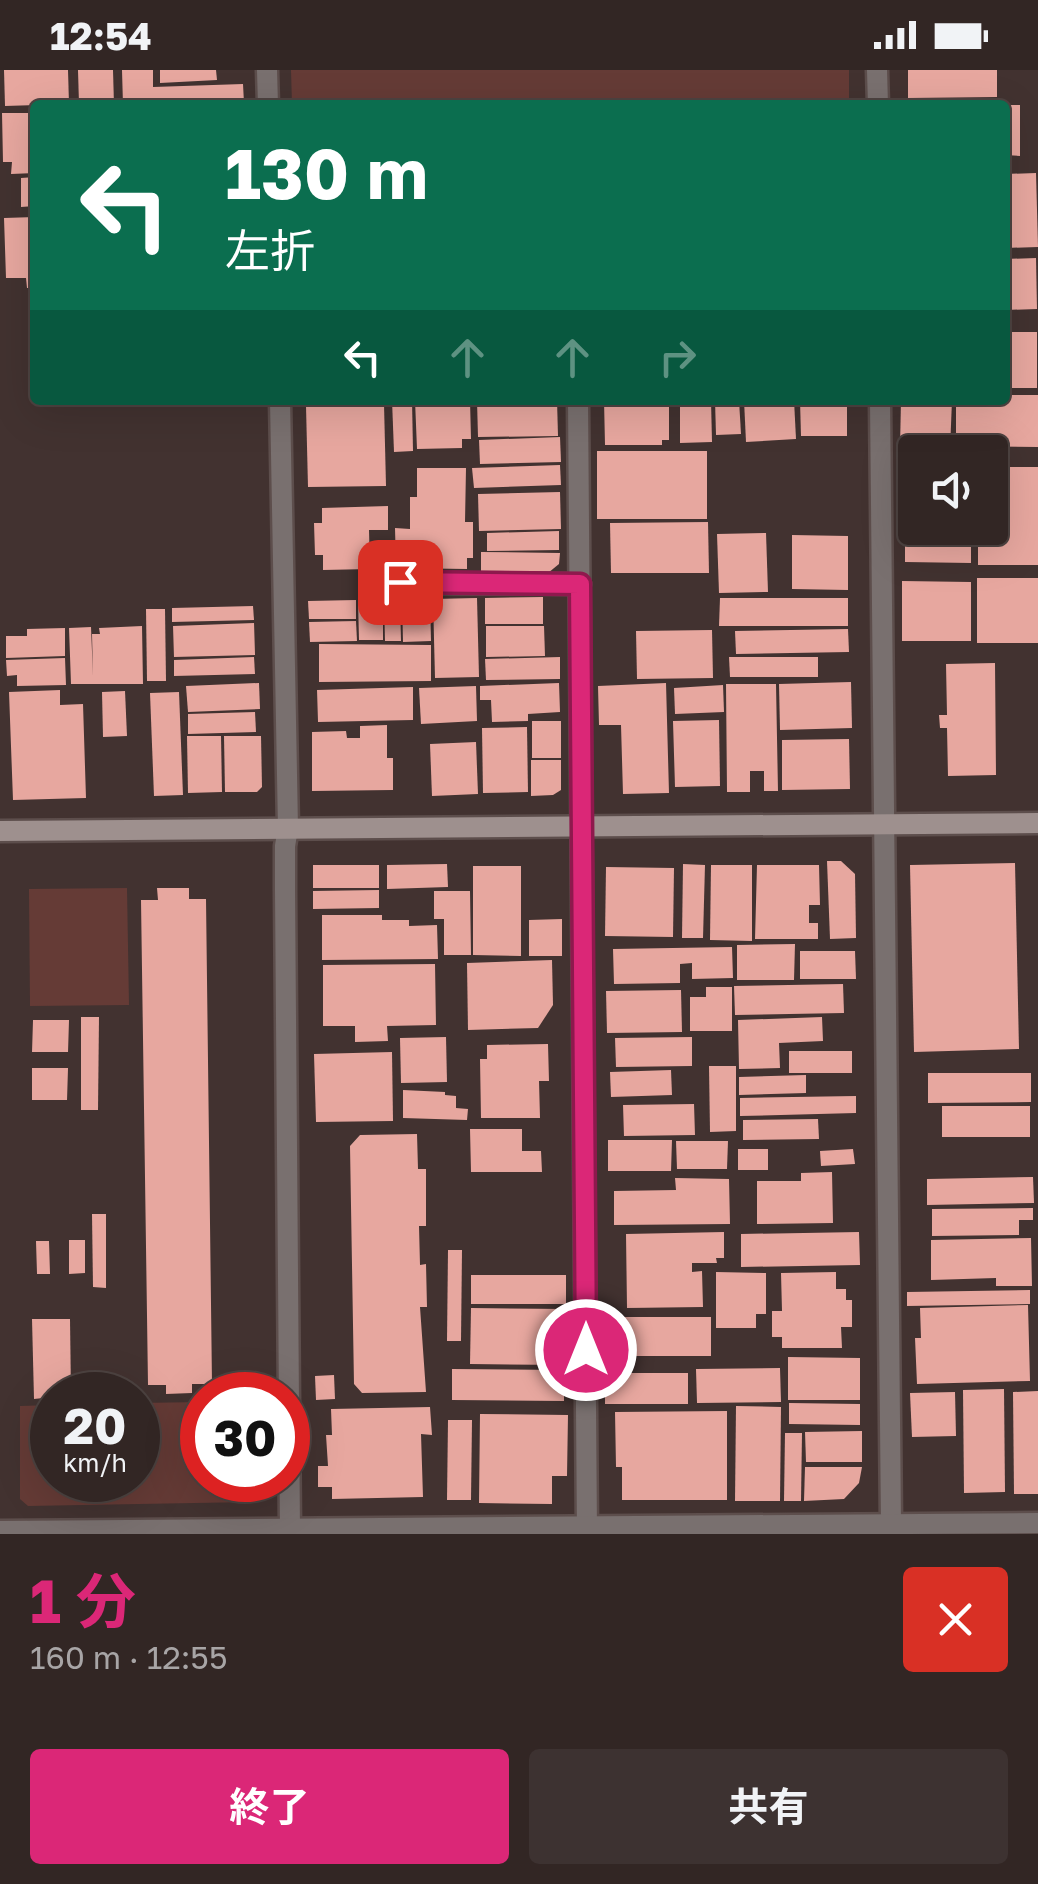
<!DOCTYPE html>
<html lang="ja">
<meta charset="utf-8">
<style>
body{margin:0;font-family:"Golos Text","Noto Sans JP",sans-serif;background:#3d3231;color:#f1f3f6;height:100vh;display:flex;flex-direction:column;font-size:38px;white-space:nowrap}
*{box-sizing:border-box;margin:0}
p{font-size:32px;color:#a8a5a6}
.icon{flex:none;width:55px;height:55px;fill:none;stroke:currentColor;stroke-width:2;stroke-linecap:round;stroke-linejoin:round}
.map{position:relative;height:1464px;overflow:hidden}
.side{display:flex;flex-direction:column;background:#322624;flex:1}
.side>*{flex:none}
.banner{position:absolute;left:30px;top:30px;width:980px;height:305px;border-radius:10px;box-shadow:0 10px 40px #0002,0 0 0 2px #4d4341;background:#0b6e4f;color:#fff;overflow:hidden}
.buttons{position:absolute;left:898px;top:365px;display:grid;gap:20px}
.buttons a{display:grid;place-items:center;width:110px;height:110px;border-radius:10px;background:#322624;box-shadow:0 10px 40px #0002,0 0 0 2px #4d4341;font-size:50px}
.speed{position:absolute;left:30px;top:1302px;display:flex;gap:20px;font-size:50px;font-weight:700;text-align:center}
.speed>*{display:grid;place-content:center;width:130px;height:130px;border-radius:50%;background:#322624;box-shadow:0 10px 40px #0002,0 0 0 2px #4d4341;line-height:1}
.speed small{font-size:25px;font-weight:400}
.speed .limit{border:15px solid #d22;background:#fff;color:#111}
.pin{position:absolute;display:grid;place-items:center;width:85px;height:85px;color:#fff;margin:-42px;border-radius:20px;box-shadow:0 5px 15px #0006}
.me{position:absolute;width:110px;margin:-55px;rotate:0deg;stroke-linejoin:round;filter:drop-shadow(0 0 8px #0008)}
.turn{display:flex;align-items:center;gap:35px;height:210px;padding:0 30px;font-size:45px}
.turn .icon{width:130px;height:130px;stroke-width:2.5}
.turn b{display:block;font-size:70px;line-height:85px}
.lanes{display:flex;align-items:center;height:95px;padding:0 30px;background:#0003;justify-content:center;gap:50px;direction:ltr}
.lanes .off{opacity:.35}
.round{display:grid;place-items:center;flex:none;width:105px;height:105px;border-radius:10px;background:#3d3231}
.headline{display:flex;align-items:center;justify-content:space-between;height:170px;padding:0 30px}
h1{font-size:60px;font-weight:700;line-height:75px;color:#db2777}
.button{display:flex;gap:20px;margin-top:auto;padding:20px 30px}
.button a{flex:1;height:115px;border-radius:10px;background:#db2777;color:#fff;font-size:40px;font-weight:700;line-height:115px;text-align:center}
.button a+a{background:#3d3231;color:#f1f3f6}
.status{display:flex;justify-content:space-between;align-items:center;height:70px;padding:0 50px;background:#322624;direction:ltr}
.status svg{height:28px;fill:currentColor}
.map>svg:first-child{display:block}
.green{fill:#653b36}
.building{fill:#e7a79f}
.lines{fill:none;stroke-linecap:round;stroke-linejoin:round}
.street-casing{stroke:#5d4e4c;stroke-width:25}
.secondary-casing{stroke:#5d4e4c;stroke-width:25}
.street{stroke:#79706f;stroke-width:20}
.secondary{stroke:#9e908e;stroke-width:20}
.route-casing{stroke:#8e194d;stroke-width:25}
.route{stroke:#db2777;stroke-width:18}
</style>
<div class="status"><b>12:54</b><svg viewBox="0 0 49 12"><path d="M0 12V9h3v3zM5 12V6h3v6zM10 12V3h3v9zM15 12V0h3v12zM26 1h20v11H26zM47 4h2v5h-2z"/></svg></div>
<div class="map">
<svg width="1038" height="1464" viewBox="0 0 1038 1464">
<rect width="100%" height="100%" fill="#423230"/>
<g class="green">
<path d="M 291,0 L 849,0 L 849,35 L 292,35 Z"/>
<path d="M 127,818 L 129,935 L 30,936 L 29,819 Z"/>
<path d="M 202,1332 L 202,1410 L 265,1410 L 265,1416 L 251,1432 L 28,1436 L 20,1429 L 20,1336 L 52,1335 L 52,1410 L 138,1410 L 138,1333 Z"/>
</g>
<g class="building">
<path d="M 4,0 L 68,0 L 69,34 L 5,36 Z"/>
<path d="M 78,0 L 113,0 L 114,35 L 79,34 Z"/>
<path d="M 122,0 L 153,0 L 153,17 L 243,14 L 244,33 L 123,35 Z"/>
<path d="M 160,0 L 216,0 L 217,10 L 160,13 Z"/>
<path d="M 908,0 L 997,0 L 997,27 L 908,28 Z"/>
<path d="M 1005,35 L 1020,35 L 1020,86 L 1005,85 Z"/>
<path d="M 2,43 L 35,43 L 35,103 L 11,104 L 12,92 L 3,92 Z"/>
<path d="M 1036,103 L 1038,177 L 1005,178 L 1005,104 Z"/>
<path d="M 35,107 L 35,136 L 21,137 L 21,108 Z"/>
<path d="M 35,147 L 35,218 L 27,218 L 26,208 L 6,208 L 4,148 Z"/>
<path d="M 1036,188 L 1037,239 L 1005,240 L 1005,189 Z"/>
<rect x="1005" y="262" width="32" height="56"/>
<path d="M 1005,325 L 1038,325 L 1038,377 L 956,376 L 956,330 L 1005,330 Z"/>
<path d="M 392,330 L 412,330 L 413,381 L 394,382 Z"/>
<path d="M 415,330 L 470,330 L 471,369 L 462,369 L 462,378 L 417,379 Z"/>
<path d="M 477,330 L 557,330 L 558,366 L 478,367 Z"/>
<path d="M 604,330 L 669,330 L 669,370 L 662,370 L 662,375 L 605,375 Z"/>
<path d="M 680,330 L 711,330 L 712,372 L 680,373 Z"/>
<path d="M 715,330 L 739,330 L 741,364 L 716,365 Z"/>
<path d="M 744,330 L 794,330 L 796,369 L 746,372 Z"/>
<path d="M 800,330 L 847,330 L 847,366 L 801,366 Z"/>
<path d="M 901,330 L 952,330 L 950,380 L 900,378 Z"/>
<path d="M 384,334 L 386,416 L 308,417 L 306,336 Z"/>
<path d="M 560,367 L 561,392 L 480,394 L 479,370 Z"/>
<rect x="597" y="381" width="110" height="68"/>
<path d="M 560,395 L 561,415 L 474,418 L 472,398 Z"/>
<path d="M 990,397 L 1038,397 L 1038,495 L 978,495 L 978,458 L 990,458 Z"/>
<path d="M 417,398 L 466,398 L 465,452 L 473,452 L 473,488 L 467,488 L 467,499 L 396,498 L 395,458 L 410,459 L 410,427 L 417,427 Z"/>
<path d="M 915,398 L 915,426 L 902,426 L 902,399 Z"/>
<path d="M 560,422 L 561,459 L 479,461 L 478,424 Z"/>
<path d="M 388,436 L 388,460 L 369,460 L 370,499 L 323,500 L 323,485 L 315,485 L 314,453 L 322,453 L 322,438 Z"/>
<path d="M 901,449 L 915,450 L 915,458 L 971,458 L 971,468 L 901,467 Z"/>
<path d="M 708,452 L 709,503 L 611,503 L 610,453 Z"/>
<path d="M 559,461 L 559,480 L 487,481 L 487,463 Z"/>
<path d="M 766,463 L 768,522 L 719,523 L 717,464 Z"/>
<path d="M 792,465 L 848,466 L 848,520 L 792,519 Z"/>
<path d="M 905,470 L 971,471 L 971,493 L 905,492 Z"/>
<path d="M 481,482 L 560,483 L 559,494 L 548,503 L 481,502 Z"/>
<rect x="977" y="508" width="61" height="65"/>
<path d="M 902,511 L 971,512 L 971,571 L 902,571 Z"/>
<path d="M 543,527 L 543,554 L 485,554 L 485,528 Z"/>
<path d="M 402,528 L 430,529 L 431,571 L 403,572 Z"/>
<path d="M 477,528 L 479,607 L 435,608 L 433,529 Z"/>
<path d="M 720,528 L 848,528 L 848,556 L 719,556 Z"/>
<path d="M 384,529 L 400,529 L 401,571 L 385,571 Z"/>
<path d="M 356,530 L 356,549 L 309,549 L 308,531 Z"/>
<path d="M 358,530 L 383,530 L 383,570 L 359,570 Z"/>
<path d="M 253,536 L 254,550 L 172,552 L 172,538 Z"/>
<path d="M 146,539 L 165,539 L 166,611 L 147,611 Z"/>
<path d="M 356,551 L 357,571 L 310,572 L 309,552 Z"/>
<path d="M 254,553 L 255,585 L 174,587 L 173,556 Z"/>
<path d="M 142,556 L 143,614 L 71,614 L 69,558 L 91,557 L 93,606 L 92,564 L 100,564 L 99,558 Z"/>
<path d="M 486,556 L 544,556 L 545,586 L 486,587 Z"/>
<path d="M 65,558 L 65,586 L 6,588 L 6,566 L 27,566 L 27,559 Z"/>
<path d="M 848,559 L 849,582 L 736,584 L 735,561 Z"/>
<path d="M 712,560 L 713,608 L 637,609 L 636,561 Z"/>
<path d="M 319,574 L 431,575 L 431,611 L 319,612 Z"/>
<path d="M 254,587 L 255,604 L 174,606 L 174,590 Z"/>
<path d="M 560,587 L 560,609 L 486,610 L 485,589 Z"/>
<path d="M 729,587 L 818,587 L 818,607 L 730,607 Z"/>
<path d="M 65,588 L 66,615 L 17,616 L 17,605 L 7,606 L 6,590 Z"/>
<path d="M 995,593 L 996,705 L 948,706 L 947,658 L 940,658 L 939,645 L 947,645 L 946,594 Z"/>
<path d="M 851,612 L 852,658 L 780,660 L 779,614 Z"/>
<path d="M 259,613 L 260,639 L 188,642 L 186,616 Z"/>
<path d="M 559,613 L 560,642 L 528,644 L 528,651 L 492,652 L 491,630 L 480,630 L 480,616 Z"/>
<path d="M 666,613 L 669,723 L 623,724 L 621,655 L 599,655 L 598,616 Z"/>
<path d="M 726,614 L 776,614 L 778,721 L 764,721 L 764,701 L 750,701 L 750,722 L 727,722 Z"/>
<path d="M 723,615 L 724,642 L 675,644 L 674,618 Z"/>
<path d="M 476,616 L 477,651 L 421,654 L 419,618 Z"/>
<path d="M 413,617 L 413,650 L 318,652 L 317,620 Z"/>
<path d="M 60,620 L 60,635 L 83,634 L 86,728 L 13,730 L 9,622 Z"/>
<path d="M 125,621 L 127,666 L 103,667 L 102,622 Z"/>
<path d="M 179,622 L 183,725 L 154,726 L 150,623 Z"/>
<path d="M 255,642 L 256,662 L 188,664 L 188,644 Z"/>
<path d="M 719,650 L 720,716 L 675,717 L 673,651 Z"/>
<rect x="532" y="651" width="29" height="37"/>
<path d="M 387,655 L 387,688 L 393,688 L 393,720 L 312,721 L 312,662 L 346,661 L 347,668 L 360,668 L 360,656 Z"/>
<path d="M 527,657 L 528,722 L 483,723 L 482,658 Z"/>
<path d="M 187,666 L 221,666 L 222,722 L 188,723 Z"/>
<path d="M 224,666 L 261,666 L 262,717 L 257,722 L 225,722 Z"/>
<path d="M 849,669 L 850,719 L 782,720 L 782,670 Z"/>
<path d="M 476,672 L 478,724 L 432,726 L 430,674 Z"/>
<path d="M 531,690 L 561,690 L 561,720 L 553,725 L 531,726 Z"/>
<path d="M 827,791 L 841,791 L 855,804 L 856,868 L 830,869 Z"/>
<path d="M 1015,793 L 1019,979 L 914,982 L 910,795 Z"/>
<path d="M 447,794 L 448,817 L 387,819 L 387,795 Z"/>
<path d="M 683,794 L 705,795 L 703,868 L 682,868 Z"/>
<rect x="313" y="795" width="66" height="23"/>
<path d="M 711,795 L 752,795 L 752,871 L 710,870 Z"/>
<path d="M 757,795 L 819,795 L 820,835 L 809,835 L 809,853 L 818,853 L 818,869 L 755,869 Z"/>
<path d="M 473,796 L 521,796 L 521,886 L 473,885 Z"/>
<path d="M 606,797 L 674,798 L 673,867 L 605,866 Z"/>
<path d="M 157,818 L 189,818 L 189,829 L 206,829 L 212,1314 L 192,1314 L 192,1323 L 166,1324 L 166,1315 L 148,1315 L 141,830 L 158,830 Z"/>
<path d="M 379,820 L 379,838 L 313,839 L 313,821 Z"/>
<path d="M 434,821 L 470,821 L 471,885 L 444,885 L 444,849 L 434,849 Z"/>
<path d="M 322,845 L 382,845 L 382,850 L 409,850 L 409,856 L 437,855 L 438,889 L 322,890 Z"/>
<path d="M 562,849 L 562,886 L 529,886 L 529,850 Z"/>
<path d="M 795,874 L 794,910 L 737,910 L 737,875 Z"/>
<path d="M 732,877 L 733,908 L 692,909 L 692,893 L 680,894 L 680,913 L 614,914 L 613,879 Z"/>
<path d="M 800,881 L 855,881 L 856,909 L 800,909 Z"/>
<path d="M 552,890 L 553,935 L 538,958 L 468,960 L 467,893 Z"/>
<path d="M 435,894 L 436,955 L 387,956 L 388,971 L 355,972 L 355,956 L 323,956 L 323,895 Z"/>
<path d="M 843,914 L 844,943 L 735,945 L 734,916 Z"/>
<path d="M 706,917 L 732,917 L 732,961 L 690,961 L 690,927 L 706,927 Z"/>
<path d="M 681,920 L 682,962 L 607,963 L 606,921 Z"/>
<path d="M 81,947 L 99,947 L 98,1040 L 81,1040 Z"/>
<path d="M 822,947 L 823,971 L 779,973 L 780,998 L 739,999 L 738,950 Z"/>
<path d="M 33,950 L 69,950 L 68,982 L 32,982 Z"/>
<path d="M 446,967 L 447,1012 L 401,1013 L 400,968 Z"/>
<path d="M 692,967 L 692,996 L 616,997 L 615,968 Z"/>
<path d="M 548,974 L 549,1011 L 539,1011 L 540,1048 L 481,1048 L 480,989 L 487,989 L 487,975 Z"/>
<rect x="789" y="981" width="63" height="22"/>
<path d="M 392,982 L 393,1051 L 316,1052 L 314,984 Z"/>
<path d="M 709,996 L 736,996 L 736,1061 L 710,1062 Z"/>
<path d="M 32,998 L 68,998 L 67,1030 L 32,1030 Z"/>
<path d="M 671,1000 L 672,1025 L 611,1027 L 610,1002 Z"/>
<path d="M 928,1003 L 1031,1003 L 1031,1032 L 928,1033 Z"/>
<path d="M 806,1005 L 806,1023 L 739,1025 L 739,1007 Z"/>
<path d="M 403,1020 L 445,1022 L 445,1025 L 456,1026 L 456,1038 L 468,1039 L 467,1050 L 403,1048 Z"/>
<path d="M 856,1026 L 856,1043 L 740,1046 L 740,1028 Z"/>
<path d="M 694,1034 L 695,1065 L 624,1066 L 623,1035 Z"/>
<rect x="942" y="1036" width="88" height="31"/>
<path d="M 818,1049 L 819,1069 L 743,1070 L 743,1050 Z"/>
<path d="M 470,1059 L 522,1059 L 522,1081 L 541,1081 L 542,1102 L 471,1102 Z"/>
<path d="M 417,1064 L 418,1099 L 426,1099 L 426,1156 L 419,1156 L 420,1195 L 426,1194 L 427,1237 L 420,1237 L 426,1322 L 362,1323 L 354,1314 L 350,1076 L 360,1065 Z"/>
<path d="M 608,1070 L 672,1070 L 671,1101 L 608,1101 Z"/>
<path d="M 676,1071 L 728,1071 L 727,1099 L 677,1099 Z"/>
<rect x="738" y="1079" width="30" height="21"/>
<path d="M 853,1079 L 855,1094 L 821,1096 L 820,1081 Z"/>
<path d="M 832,1102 L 833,1153 L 757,1154 L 757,1111 L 801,1111 L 801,1103 Z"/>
<path d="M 1033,1107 L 1034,1133 L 927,1135 L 927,1109 Z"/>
<path d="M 675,1108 L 729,1109 L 730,1154 L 614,1155 L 614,1121 L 676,1120 Z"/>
<path d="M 1033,1138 L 1033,1150 L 1019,1150 L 1019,1165 L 932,1166 L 932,1139 Z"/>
<path d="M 92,1144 L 106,1144 L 106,1218 L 93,1217 Z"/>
<path d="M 724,1162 L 724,1188 L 716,1188 L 717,1193 L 692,1193 L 692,1202 L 702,1201 L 703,1237 L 627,1238 L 626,1164 Z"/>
<path d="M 859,1162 L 860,1195 L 741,1197 L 741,1164 Z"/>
<path d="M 1031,1168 L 1032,1216 L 996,1216 L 996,1208 L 931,1210 L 931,1170 Z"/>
<path d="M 69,1170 L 85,1170 L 85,1203 L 69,1204 Z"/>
<path d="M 36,1171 L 49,1171 L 50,1204 L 37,1204 Z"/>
<path d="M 448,1180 L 462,1180 L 461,1271 L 447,1271 Z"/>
<path d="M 716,1202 L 766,1203 L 766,1244 L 756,1244 L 756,1258 L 716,1258 Z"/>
<path d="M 836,1202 L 836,1219 L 846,1219 L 846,1230 L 852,1230 L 852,1257 L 841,1257 L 842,1278 L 782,1278 L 782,1267 L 772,1267 L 772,1241 L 782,1241 L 781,1203 Z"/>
<rect x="471" y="1205" width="95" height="29"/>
<path d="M 1030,1220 L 1030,1234 L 907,1236 L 907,1222 Z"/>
<path d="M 1028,1235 L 1030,1311 L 917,1314 L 915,1268 L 921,1268 L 920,1238 Z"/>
<path d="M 471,1238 L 567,1239 L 566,1295 L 470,1294 Z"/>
<path d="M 617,1247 L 711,1247 L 711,1286 L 616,1286 Z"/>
<path d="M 32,1249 L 70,1249 L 71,1325 L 34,1329 Z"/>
<path d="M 788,1287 L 860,1288 L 860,1330 L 788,1330 Z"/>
<path d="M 780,1298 L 781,1332 L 697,1333 L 696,1299 Z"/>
<path d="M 452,1299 L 564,1300 L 564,1331 L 452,1330 Z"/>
<rect x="605" y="1303" width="83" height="31"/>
<path d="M 334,1305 L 335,1329 L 316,1330 L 315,1306 Z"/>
<path d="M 1004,1319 L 1005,1422 L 964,1423 L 963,1320 Z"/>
<path d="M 1038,1321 L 1038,1424 L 1014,1424 L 1013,1322 Z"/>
<path d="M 955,1322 L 956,1366 L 912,1367 L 910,1323 Z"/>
<path d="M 789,1333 L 860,1334 L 860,1355 L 789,1354 Z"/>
<path d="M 736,1336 L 781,1337 L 780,1431 L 735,1431 Z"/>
<path d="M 430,1337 L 432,1365 L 421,1364 L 423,1427 L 332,1429 L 332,1417 L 318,1417 L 318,1396 L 328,1396 L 326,1365 L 332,1365 L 331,1339 Z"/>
<path d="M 727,1341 L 727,1430 L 622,1430 L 622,1397 L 616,1397 L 615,1342 Z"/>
<path d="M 480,1344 L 568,1345 L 567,1406 L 552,1406 L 552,1434 L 479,1433 Z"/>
<path d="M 448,1350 L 472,1350 L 471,1430 L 447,1430 Z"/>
<path d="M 862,1361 L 862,1392 L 806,1392 L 805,1362 Z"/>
<path d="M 785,1363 L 802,1363 L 801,1431 L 784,1431 Z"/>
<path d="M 805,1397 L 862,1397 L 859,1413 L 844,1429 L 804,1431 Z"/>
</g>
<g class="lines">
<g class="street-casing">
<g id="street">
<path d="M 267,0 L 268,35"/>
<path d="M 877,0 L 878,35"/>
<path d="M 280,330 L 288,758 L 285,776 L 285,820 L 290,1464"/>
<path d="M 578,330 L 587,1464"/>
<path d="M 880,330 L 891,1454"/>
<path d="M 400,513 L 580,514"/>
<path d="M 0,1461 L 1038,1453"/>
</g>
</g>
<g class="secondary-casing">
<path id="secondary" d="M 0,761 L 1038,753"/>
</g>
<use href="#street" class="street"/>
<use href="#secondary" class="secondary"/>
</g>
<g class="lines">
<g class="route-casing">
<path id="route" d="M 400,512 L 580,514 L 586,1280"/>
</g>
<use href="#route" class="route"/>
</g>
</svg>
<div class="buttons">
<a><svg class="icon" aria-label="sound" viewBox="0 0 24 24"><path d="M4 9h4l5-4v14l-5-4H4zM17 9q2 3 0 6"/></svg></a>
</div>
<div class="speed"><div>20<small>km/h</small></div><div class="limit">30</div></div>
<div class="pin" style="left:400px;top:512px;background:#d93025"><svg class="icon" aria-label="arrive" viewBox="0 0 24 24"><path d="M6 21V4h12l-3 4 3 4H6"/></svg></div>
<svg class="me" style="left:586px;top:1280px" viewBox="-20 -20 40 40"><circle r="17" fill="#db2777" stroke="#fff" stroke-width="3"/><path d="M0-11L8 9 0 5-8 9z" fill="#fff"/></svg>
<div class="banner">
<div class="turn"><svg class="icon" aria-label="left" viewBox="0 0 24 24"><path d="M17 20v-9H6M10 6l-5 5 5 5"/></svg><div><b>130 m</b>左折</div></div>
<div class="lanes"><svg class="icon" aria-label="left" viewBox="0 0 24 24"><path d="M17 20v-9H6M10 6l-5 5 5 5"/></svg><svg class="icon off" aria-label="ahead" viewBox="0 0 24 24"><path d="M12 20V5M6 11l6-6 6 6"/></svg><svg class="icon off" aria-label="ahead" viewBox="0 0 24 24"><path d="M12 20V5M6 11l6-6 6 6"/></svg><svg class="icon off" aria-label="right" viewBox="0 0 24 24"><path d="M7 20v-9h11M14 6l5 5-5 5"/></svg></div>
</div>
</div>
<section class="side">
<div class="headline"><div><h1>1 分</h1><p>160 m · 12:55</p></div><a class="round" style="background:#d93025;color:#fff"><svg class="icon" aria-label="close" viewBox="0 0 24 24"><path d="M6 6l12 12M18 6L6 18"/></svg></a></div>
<div class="button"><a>終了</a><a>共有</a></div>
</section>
